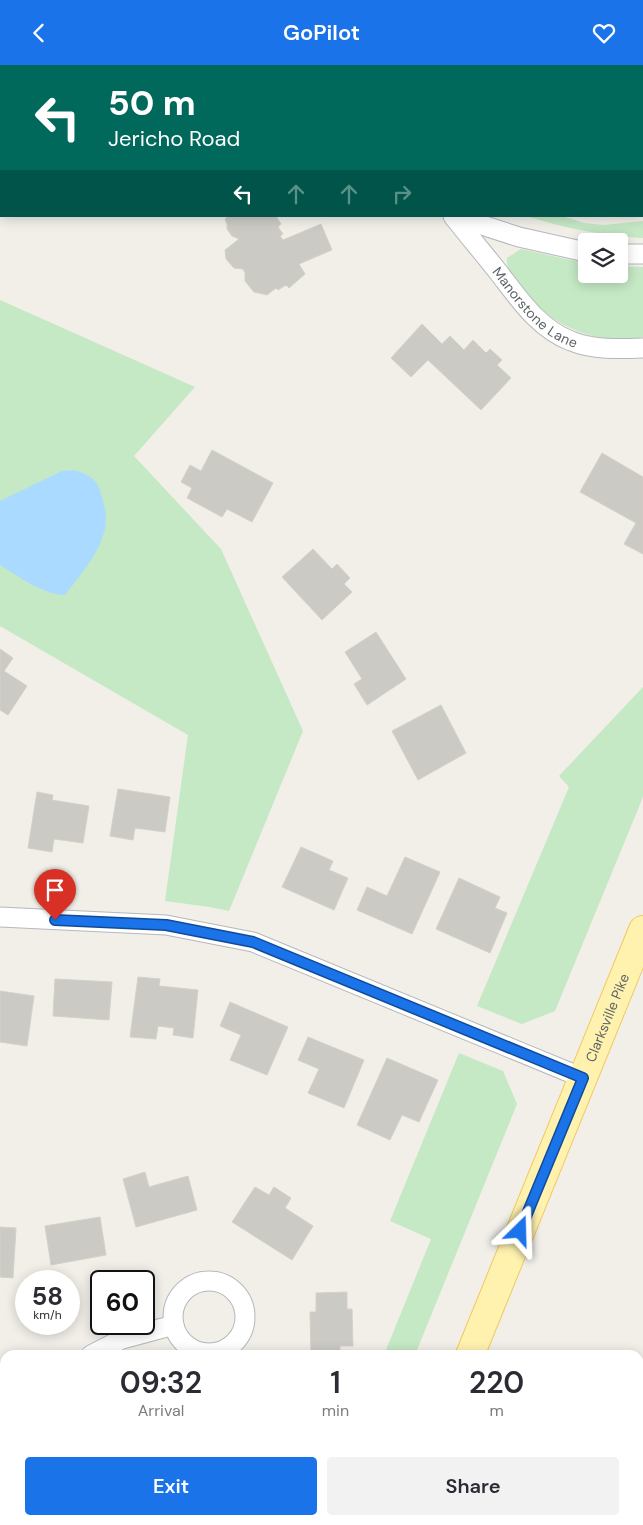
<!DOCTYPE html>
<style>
body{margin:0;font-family:"DM Sans",sans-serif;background:#f2f2f3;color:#2b2b33;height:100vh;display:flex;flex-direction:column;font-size:19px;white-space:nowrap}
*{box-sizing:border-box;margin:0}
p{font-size:16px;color:#7c7c81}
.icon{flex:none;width:28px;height:28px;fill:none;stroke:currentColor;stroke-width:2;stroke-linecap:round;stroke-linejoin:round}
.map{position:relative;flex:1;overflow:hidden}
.drawer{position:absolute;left:0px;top:1285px;width:644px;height:175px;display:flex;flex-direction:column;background:#fff;border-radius:15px 15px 0 0;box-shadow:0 2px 12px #0003}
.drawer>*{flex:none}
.guide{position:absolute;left:0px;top:0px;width:644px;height:152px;box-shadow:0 2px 12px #0003;background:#00695c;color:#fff;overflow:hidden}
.buttons{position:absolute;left:578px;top:168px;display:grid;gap:10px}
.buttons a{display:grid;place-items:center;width:50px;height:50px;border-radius:5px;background:#fff;box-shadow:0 2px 12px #0003;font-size:25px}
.speed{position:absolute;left:15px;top:1205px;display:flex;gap:10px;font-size:25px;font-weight:700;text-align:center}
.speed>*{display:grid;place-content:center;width:65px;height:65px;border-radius:50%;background:#fff;box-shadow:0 2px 12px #0003;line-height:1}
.speed small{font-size:12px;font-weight:400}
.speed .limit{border:2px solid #111;border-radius:8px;background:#fff;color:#111}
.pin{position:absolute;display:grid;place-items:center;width:42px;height:42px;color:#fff;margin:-51px -21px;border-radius:50% 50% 50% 0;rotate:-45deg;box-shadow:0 0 5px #0007}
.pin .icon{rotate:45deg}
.me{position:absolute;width:55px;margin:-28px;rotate:22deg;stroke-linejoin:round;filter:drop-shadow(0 0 4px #0008)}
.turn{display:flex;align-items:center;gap:18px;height:105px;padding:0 25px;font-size:22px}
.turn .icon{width:65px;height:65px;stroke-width:2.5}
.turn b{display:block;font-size:35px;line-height:42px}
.lanes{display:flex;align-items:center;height:48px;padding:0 25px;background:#0003;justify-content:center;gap:25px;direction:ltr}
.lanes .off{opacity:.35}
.eta{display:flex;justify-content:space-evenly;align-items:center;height:85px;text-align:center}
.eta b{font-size:30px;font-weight:600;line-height:35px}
.primary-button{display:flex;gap:10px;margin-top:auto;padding:10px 25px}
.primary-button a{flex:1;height:58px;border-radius:5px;background:#1a73e8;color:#fff;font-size:20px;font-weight:600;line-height:58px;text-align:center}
.primary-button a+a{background:#f2f2f3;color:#2b2b33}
header{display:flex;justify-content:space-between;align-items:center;height:65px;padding:0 25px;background:#1a73e8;color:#fff;font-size:22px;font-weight:600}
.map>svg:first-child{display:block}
.green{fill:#c5e8c5}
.water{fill:#aadaff}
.building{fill:#cccac5;stroke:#d6d1c6}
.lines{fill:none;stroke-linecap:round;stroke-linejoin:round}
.street-casing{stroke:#b5b8bc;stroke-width:21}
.primary-casing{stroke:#f2c960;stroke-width:30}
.street{stroke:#fff;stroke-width:19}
.primary{stroke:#fff2af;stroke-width:28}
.route-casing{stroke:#114b97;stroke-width:12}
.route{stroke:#1a73e8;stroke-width:9}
.labels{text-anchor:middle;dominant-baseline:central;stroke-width:4;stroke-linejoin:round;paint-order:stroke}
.street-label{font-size:14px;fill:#5f6368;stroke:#fff}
</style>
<header><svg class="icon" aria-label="back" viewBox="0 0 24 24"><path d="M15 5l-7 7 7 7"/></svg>GoPilot<svg class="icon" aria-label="heart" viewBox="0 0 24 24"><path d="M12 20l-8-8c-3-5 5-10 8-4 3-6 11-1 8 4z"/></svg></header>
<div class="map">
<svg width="643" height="1460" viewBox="0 0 643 1460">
<rect width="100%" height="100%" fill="#f1efe8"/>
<g class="green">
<path d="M 526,151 L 562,151 L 584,158 L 604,160 L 643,156 L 643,173 C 603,171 564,163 526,151 Z"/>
<path d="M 521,184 L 570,195 L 586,197 L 586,209 L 619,209 L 619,201 L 643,202 L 643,272 C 595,282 543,258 517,217 C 511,210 506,203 507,193 Z"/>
<path d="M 0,235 L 195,322 L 134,391 L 221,484 L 303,666 L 229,846 L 210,842 L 165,836 L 188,670 L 0,561 Z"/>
<path d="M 643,622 L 643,732 L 555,946 L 522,959 L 477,941 L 569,722 L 559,711 Z"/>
<path d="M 459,988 L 503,1006 L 517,1039 L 415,1290 L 384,1290 L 431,1174 L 390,1156 Z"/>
</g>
<path class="water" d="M 73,405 C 92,410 99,416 103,436 C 104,441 106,446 106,451 C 107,481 82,507 65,530 C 41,529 20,512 0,500 L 0,436 L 62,406 Z"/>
<g class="building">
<path d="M 9,0 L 64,0 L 65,1 L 11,1 Z"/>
<path d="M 514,0 L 575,0 L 578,1 L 514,1 Z"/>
<path d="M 228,151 L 276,151 L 281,159 L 278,162 L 283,169 L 280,171 L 283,175 L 321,159 L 332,185 L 299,199 L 305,209 L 289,223 L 286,220 L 278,225 L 276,223 L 267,230 L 254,227 L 245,216 L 245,208 L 243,204 L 234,203 L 226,194 L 225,185 L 239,174 L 232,171 L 227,164 L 227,159 L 225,154 Z"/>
<path d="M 422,259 L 442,279 L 450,271 L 464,285 L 473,275 L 486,288 L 490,284 L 502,295 L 497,300 L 511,313 L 481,345 L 428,295 L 411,312 L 391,293 Z"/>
<path d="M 212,385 L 273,418 L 252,457 L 227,444 L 222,452 L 187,433 L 192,423 L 181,417 L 190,400 L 201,406 Z"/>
<path d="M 602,388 L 643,412 L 643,489 L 624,479 L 636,458 L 580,427 Z"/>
<path d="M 313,484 L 332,504 L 337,499 L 350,513 L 344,519 L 352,527 L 322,555 L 282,512 Z"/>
<path d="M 376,567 L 406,614 L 367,640 L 354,619 L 362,614 L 345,587 Z"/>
<path d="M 0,584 L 13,593 L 4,606 L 27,621 L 8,650 L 0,645 Z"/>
<path d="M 441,640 L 466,688 L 418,715 L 392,666 Z"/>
<path d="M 118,724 L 170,732 L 165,767 L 135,763 L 133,775 L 110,771 Z"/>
<path d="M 37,727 L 53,730 L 52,735 L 89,741 L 83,778 L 54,774 L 52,787 L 28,783 Z"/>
<path d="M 301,782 L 333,796 L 329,805 L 348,813 L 334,845 L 282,822 Z"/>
<path d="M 405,792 L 440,807 L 412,869 L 357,845 L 367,822 L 387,831 Z"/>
<path d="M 459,813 L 500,832 L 495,843 L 507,848 L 490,888 L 436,864 Z"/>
<path d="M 138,912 L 160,914 L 159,921 L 198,925 L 193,973 L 173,970 L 174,963 L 158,961 L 156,974 L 130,972 Z"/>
<path d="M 55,914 L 112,917 L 109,955 L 53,951 Z"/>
<path d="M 0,926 L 34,931 L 27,981 L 0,977 Z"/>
<path d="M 230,937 L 288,962 L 267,1010 L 230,995 L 241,970 L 220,961 Z"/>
<path d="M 308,972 L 364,995 L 344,1043 L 308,1028 L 319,1004 L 298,995 Z"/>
<path d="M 387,993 L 438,1015 L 419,1057 L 402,1050 L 390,1075 L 357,1060 Z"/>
<path d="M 145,1107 L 149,1122 L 188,1111 L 197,1145 L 136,1162 L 123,1114 Z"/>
<path d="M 255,1122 L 269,1130 L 274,1122 L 291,1133 L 285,1143 L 313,1161 L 292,1195 L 232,1157 Z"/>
<path d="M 100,1152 L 106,1190 L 51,1200 L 45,1161 Z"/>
<path d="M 0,1162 L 16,1163 L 13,1213 L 0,1212 Z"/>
<path d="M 347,1227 L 347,1244 L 352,1244 L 353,1281 L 340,1281 L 340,1290 L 311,1290 L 310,1247 L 316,1247 L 316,1228 Z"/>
<path d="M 151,1455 L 197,1455 L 198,1460 L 153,1460 Z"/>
</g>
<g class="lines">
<g class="street-casing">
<g id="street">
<path d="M 272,0 L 273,1"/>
<path id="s1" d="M 453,151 C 468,170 484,189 499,208 C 519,234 539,264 571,276 C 593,285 619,284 643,283"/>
<path d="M 454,151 L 519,172 L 586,187"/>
<path d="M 619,189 L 643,189"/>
<path d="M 0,852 L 166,860 L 253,877 L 583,1013"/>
<circle cx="209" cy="1252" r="36"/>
<path d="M 91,1290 L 122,1274 L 174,1260"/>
<path d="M 0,1335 L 5,1339"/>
<path d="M 81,1455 L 83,1460"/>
</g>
</g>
<g class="primary-casing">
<g id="primary">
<path id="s2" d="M 470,1290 L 643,865"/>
<path d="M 400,1460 L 402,1455"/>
</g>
</g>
<use href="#street" class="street"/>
<use href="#primary" class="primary"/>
</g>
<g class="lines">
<g class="route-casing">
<path id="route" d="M 55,855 L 166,860 L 253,877 L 583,1013 L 520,1166"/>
</g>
<use href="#route" class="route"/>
</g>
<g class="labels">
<g class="street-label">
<text stroke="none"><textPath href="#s1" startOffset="124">Manorstone Lane</textPath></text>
<text stroke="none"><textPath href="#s2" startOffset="364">Clarksville Pike</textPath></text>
</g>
</g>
</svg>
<div class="buttons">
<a><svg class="icon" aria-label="layers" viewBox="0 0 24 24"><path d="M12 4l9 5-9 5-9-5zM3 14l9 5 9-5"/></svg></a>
</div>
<div class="speed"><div>58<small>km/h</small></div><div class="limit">60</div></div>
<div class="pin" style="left:55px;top:855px;background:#d93025"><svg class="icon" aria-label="arrive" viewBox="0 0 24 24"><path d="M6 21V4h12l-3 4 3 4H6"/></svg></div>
<svg class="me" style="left:520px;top:1166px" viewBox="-20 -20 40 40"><path d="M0-17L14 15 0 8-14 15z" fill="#1a73e8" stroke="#fff" stroke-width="4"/></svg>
<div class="guide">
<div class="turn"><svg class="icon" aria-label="left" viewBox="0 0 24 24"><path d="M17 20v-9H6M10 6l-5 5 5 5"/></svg><div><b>50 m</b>Jericho Road</div></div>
<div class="lanes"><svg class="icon" aria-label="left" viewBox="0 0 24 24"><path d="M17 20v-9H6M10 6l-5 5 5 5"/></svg><svg class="icon off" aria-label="ahead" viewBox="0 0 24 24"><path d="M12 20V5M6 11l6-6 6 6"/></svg><svg class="icon off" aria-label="ahead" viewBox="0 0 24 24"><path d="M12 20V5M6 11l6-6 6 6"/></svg><svg class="icon off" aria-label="right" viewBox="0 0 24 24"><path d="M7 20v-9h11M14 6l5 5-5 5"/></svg></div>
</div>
<section class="drawer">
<div class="eta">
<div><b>09:32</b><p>Arrival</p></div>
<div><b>1</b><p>min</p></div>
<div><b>220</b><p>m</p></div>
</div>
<div class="primary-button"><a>Exit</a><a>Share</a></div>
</section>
</div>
